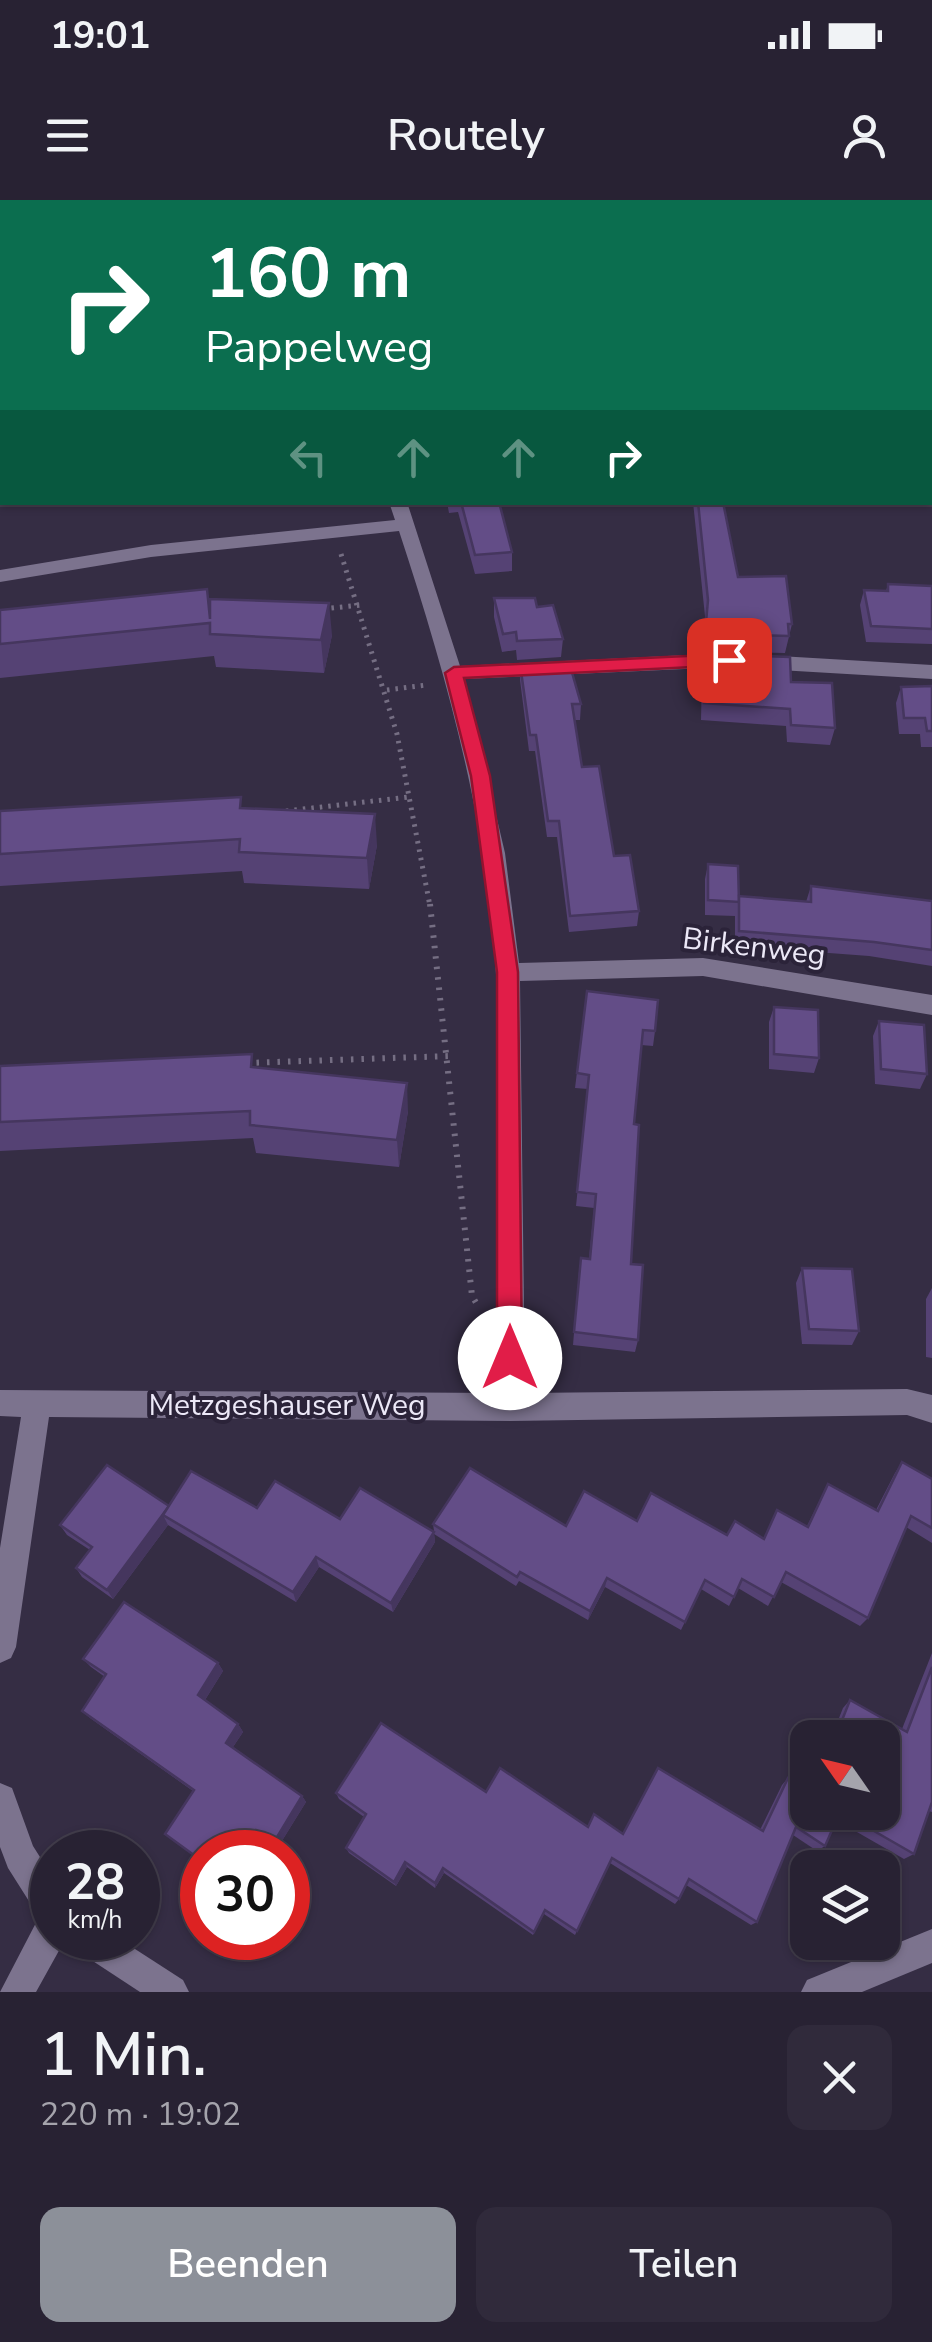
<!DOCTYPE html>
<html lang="de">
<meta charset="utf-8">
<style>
body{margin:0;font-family:"Nunito Sans",sans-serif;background:#302a3b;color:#f1f3f6;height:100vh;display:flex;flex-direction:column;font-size:38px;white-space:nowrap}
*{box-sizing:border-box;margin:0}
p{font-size:32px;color:#a5a4ac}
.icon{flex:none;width:55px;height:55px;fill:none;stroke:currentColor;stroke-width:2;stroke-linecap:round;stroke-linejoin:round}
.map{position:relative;height:1792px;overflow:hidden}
.sheet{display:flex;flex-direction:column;background:#282233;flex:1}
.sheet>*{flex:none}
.hud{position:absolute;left:0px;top:0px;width:932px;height:305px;box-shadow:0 2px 8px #0004,0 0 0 2px #443f4e;background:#0b6e4f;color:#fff;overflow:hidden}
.needle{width:65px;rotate:304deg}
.fabs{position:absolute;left:790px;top:1520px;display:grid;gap:20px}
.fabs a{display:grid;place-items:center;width:110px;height:110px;border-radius:20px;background:#282233;box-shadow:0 2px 8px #0004,0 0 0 2px #443f4e;font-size:50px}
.speed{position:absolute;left:30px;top:1630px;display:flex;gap:20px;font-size:50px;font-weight:700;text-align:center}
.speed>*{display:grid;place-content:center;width:130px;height:130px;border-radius:50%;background:#282233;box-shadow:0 2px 8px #0004,0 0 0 2px #443f4e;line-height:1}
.speed small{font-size:25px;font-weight:400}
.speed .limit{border:15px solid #d22;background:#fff;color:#111}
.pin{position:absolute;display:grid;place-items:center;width:85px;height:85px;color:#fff;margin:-42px;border-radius:20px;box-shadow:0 5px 15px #0006}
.me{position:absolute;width:110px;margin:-55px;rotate:0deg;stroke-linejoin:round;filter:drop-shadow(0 0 8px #0008)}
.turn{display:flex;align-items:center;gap:35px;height:210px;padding:0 40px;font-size:45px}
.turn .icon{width:130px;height:130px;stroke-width:2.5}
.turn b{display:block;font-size:70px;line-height:85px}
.lanes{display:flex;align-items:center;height:95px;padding:0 40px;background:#0003;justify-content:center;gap:50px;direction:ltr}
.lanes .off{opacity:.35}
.round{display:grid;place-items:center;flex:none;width:105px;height:105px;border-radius:20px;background:#302a3b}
.headline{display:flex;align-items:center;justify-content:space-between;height:170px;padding:0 40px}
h1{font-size:60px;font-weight:600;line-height:75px}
.primary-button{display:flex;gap:20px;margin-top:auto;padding:20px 40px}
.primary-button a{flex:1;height:115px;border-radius:20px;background:#8c9099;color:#fff;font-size:40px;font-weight:600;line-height:115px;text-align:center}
.primary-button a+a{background:#302a3b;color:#f1f3f6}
.status{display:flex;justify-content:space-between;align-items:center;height:70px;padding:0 50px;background:#282233;direction:ltr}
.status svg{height:28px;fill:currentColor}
header{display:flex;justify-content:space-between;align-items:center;height:130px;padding:0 40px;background:#282233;font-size:45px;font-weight:600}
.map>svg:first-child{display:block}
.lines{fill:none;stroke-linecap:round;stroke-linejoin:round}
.path-far2{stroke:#756e83;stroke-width:4;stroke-dasharray:1 5;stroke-linecap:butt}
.path-far1{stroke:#756e83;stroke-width:5;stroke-dasharray:2.5 6;stroke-linecap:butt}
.path{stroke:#756e83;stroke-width:6;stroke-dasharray:2.5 8;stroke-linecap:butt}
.minor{fill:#7c738e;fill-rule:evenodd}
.wall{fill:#554274}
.shaded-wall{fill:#45365e}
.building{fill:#634d87;stroke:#45365e;stroke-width:2.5}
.route{fill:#e11d48;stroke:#92132f;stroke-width:2.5}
.labels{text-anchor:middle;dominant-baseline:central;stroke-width:8;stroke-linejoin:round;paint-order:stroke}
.street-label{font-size:30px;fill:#ece8f7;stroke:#2b2339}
</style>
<div class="status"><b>19:01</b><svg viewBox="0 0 49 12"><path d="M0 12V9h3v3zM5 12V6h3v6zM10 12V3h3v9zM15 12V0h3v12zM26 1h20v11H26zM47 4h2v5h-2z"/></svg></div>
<header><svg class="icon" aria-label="menu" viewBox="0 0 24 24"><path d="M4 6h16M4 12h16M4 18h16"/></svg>Routely<svg class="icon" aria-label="person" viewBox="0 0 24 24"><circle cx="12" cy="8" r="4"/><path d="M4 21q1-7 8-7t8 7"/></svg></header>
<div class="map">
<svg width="932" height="1792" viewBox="0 0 932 1792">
<rect width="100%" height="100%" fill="#352d44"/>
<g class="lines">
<path class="path-far2" d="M 150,2 L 158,0"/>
<g class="path-far1">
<path d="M 341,354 L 397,534 L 430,706"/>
<path d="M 323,409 L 361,405"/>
<path d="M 387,490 L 426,485"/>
<path d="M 286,611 L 409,597"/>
</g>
<g class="path">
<path d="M 430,704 L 472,1096 L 478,1106"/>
<path d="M 246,863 L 450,856"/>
</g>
<g class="minor">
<rect x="930" y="162" width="2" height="12"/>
<path d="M 389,302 L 407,302 L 460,466 L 729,453 L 932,465 L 932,479 L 729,467 L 464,479 L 505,653 L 519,763 L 703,758 L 932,795 L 932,815 L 703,776 L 520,781 L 525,1193 L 907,1189 L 932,1195 L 932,1223 L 907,1215 L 511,1221 L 49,1217 L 16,1447 L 11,1458 L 0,1463 L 0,1348 L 21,1217 L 0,1216 L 0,1190 L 497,1193 C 495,1034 508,873 491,715 C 477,584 440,456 399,331 L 151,357 L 0,382 L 0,370 L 151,345 L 395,320 Z"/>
<path d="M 0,1583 L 12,1588 L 33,1646 L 52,1676 L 52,1738 L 66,1738 L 36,1792 L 0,1792 L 39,1717 L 8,1668 L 0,1647 Z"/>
<path d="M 932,1729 L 932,1763 L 862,1792 L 801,1792 L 807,1780 Z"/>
<path d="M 71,1738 L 118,1738 L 183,1780 L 189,1792 L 140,1792 L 76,1750 Z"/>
</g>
</g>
<g class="wall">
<path d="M 0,90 L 2,90 L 2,266 L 1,266 L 0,278 Z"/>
<path d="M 447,302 L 499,302 L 512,352 L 512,371 L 475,374 L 458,312 L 449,313 Z"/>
<path d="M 693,302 L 723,302 L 738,377 L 792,424 L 785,453 L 702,451 L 705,416 Z"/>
<path d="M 888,384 L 932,386 L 932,444 L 866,442 L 860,405 L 864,390 L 886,391 Z"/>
<path d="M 207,389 L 210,406 L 332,435 L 324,473 L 216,467 L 214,456 L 0,478 L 0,410 Z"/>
<path d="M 494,398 L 537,407 L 563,439 L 561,457 L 517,460 L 516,450 L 502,452 L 494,417 Z"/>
<path d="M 705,454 L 791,482 L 835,528 L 830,545 L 787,542 L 786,526 L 701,520 L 702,472 Z"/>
<path d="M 520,464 L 581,504 L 580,520 L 575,520 L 582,567 L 614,656 L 639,711 L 637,726 L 569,732 L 557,637 L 547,637 L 535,551 L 529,551 L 520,480 Z"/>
<path d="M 932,486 L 932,547 L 921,547 L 920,534 L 899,534 L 896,503 L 901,487 Z"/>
<path d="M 243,608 L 377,645 L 369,689 L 244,683 L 242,671 L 0,686 L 0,611 Z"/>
<path d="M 708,664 L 738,698 L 806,702 L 811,686 L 932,701 L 932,766 L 869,756 L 735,746 L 735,716 L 705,715 L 705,679 Z"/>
<path d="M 587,791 L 655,831 L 653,846 L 641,845 L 634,924 L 631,1064 L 638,1140 L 635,1152 L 573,1145 L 579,1071 L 589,1059 L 594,1008 L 576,1006 L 588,889 L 575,888 Z"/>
<path d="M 774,807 L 819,858 L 814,873 L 769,869 L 769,822 Z"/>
<path d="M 879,821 L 927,874 L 920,889 L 875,884 L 873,836 Z"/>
<path d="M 0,866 L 254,867 L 408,911 L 399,967 L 256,953 L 253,938 L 0,951 Z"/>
<path d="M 802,1068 L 859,1131 L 852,1145 L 802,1144 L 796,1083 Z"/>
<path d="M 932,1088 L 932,1158 L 926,1157 L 926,1099 Z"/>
<path d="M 902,1262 L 932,1279 L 932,1343 L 906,1327 L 868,1418 L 860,1426 L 781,1382 L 768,1406 L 738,1388 L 729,1406 L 701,1389 L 681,1430 L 605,1387 L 588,1420 L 519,1381 L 516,1386 L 434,1334 L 435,1342 L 393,1412 L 319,1367 L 296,1402 L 168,1325 L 113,1399 L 82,1377 L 76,1368 L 90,1350 L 67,1335 L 60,1325 L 169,1306 L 257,1308 L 434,1331 L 433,1324 L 566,1326 L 637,1321 L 727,1335 L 764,1338 L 777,1310 L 807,1326 L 828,1284 L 876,1310 L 895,1273 Z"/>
<path d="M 932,1453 L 932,1612 L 929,1611 L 914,1654 L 904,1659 L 836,1620 L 825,1646 L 817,1651 L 793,1635 L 757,1722 L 751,1725 L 686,1685 L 679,1699 L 675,1704 L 610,1663 L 575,1735 L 544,1714 L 533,1735 L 444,1673 L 435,1688 L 407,1667 L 396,1686 L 349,1653 L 346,1648 L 364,1617 L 339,1599 L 336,1593 L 486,1592 L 588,1627 L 623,1634 L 760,1630 L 782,1585 L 788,1578 L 808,1612 L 882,1538 L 831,1538 L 843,1508 L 850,1500 L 902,1529 Z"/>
<path d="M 83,1459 L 218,1463 L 223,1471 L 205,1500 L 238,1524 L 243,1532 L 233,1547 L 302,1596 L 306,1602 L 275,1652 L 202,1652 L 193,1591 L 90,1518 L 82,1511 L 105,1477 L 91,1467 Z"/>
</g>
<g class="shaded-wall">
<path d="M 329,403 L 332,435 L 324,473 L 321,440 Z"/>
<path d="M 375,614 L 377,645 L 369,689 L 367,658 Z"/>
<path d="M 407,883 L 408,911 L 399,967 L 397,940 Z"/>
<path d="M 170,1306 L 163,1315 L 168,1325 L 113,1399 L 107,1390 Z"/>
<path d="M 434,1332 L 435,1342 L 393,1412 L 391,1403 Z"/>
<path d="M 316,1357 L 319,1367 L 296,1402 L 293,1392 Z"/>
<path d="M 607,1378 L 605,1387 L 588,1420 L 590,1411 Z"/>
<path d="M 218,1463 L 223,1471 L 203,1503 L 198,1495 Z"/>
<path d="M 238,1524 L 243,1532 L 231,1550 L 226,1543 Z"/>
<path d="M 302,1596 L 306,1602 L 275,1652 L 268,1652 Z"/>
<path d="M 405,1662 L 407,1667 L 396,1686 L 394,1682 Z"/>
<path d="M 443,1668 L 444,1673 L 435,1688 L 435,1683 Z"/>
</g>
<g class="building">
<path d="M 219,0 L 265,0 L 266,2 L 220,2 Z"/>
<path d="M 351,0 L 364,0 L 365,2 L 346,2 Z"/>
<path d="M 489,0 L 525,0 L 527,2 L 490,2 Z"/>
<path d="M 649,0 L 669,0 L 671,2 L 649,2 Z"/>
<path d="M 808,0 L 873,0 L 876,2 L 809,2 Z"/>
<path d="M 930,38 L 932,40 L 932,81 L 930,82 Z"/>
<path d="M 2,90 L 2,248 L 0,248 L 0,91 Z"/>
<path d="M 930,213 L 932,216 L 932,258 L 930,258 Z"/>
<path d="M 461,302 L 499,302 L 512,352 L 475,355 Z"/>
<path d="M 698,302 L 723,302 L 738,377 L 786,376 L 792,424 L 788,424 L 789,436 L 705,434 L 708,400 Z"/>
<path d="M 888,384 L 932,386 L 932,429 L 871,426 L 864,390 L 888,391 Z"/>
<path d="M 207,389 L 210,419 L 210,399 L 329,403 L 321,440 L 210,434 L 210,423 L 0,444 L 0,410 Z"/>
<path d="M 494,398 L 535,398 L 537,407 L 553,405 L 563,439 L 517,441 L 516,432 L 503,434 Z"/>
<path d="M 705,454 L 790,457 L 791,482 L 832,483 L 835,528 L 791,525 L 790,509 L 704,503 Z"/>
<path d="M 569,462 L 581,504 L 572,504 L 582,567 L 599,566 L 614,656 L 630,655 L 639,711 L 570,716 L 559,621 L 548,621 L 536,535 L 530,535 L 520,464 Z"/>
<path d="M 932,486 L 932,531 L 927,531 L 925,518 L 904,518 L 901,487 Z"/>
<path d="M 241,597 L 240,608 L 375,614 L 367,658 L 239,652 L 240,639 L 0,654 L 0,611 Z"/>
<path d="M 708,664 L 738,666 L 739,702 L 708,700 Z"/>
<path d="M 811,686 L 932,701 L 932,750 L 874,742 L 739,731 L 739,696 L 811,702 Z"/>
<path d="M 587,791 L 658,800 L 655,831 L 643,830 L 634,924 L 639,925 L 631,1064 L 643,1065 L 638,1140 L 574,1132 L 581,1058 L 590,1059 L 596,994 L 577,992 L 589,875 L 577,873 Z"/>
<path d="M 774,807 L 818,810 L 819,858 L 774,854 Z"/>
<path d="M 879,821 L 924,825 L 927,874 L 881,869 Z"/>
<path d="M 252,854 L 251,867 L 407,883 L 397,940 L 250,925 L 250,911 L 0,922 L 0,866 Z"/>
<path d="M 802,1068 L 852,1069 L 859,1131 L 809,1129 Z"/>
<path d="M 902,1262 L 932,1279 L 932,1328 L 911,1316 L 868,1418 L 786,1372 L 774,1397 L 742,1379 L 734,1397 L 705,1380 L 685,1422 L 607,1378 L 590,1411 L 520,1372 L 517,1377 L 433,1324 L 470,1268 L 566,1326 L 584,1291 L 637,1321 L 651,1293 L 727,1335 L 735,1321 L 764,1339 L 777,1310 L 808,1327 L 828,1284 L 878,1311 Z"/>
<path d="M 107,1265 L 169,1306 L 107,1390 L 76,1368 L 92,1347 L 60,1325 Z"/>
<path d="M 191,1271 L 257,1308 L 275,1281 L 340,1319 L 360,1288 L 434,1332 L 391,1403 L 316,1357 L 293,1392 L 163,1315 Z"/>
<path d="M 124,1402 L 218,1463 L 198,1495 L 238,1524 L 226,1543 L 302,1596 L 268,1652 L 202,1652 L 202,1661 L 165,1634 L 194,1590 L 82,1511 L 106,1474 L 83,1459 Z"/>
<path d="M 932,1467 L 932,1602 L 914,1654 L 841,1612 L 882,1612 L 882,1538 L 835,1538 L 850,1500 L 907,1532 Z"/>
<path d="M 381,1523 L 486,1592 L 500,1568 L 588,1627 L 594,1614 L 623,1634 L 658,1568 L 763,1631 L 788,1578 L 808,1587 L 808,1612 L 840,1612 L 825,1646 L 796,1627 L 757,1722 L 689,1679 L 679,1699 L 612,1658 L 577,1731 L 545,1710 L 534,1732 L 443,1668 L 435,1683 L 405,1662 L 394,1682 L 346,1648 L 366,1614 L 336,1593 Z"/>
</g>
<path class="route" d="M 729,454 L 738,460 L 735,465 L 464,478 L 490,576 L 518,772 L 522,1158 L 519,1167 L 510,1170 L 501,1167 L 497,1158 L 497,772 L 471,576 L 445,473 L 454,467 Z"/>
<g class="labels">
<g class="street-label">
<text transform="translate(754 747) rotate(7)">Birkenweg</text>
<text x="287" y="1205">Metzgeshauser Weg</text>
</g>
</g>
</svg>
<div class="fabs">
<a><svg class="needle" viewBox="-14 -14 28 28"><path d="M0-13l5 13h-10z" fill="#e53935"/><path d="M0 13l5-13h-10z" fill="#a5a4ac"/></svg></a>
<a><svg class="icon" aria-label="layers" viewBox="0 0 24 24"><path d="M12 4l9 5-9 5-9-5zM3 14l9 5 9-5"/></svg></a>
</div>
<div class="speed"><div>28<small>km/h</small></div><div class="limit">30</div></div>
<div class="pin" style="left:729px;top:460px;background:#d93025"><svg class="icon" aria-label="arrive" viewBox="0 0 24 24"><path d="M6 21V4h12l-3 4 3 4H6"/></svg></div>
<svg class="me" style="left:510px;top:1158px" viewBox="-20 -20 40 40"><circle r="19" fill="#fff"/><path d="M0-13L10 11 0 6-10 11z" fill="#e11d48"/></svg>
<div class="hud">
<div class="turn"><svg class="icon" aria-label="right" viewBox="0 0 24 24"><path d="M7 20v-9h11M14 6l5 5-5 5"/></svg><div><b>160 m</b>Pappelweg</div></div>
<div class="lanes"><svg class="icon off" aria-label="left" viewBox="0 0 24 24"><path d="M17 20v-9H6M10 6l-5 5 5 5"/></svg><svg class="icon off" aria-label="ahead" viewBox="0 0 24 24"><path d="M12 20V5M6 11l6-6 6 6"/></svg><svg class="icon off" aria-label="ahead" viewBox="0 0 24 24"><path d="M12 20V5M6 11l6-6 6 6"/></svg><svg class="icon" aria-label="right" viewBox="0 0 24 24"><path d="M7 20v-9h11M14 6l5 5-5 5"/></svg></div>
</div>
</div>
<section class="sheet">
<div class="headline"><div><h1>1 Min.</h1><p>220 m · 19:02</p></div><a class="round"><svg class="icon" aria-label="close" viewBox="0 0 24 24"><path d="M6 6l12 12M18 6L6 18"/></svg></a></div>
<div class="primary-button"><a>Beenden</a><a>Teilen</a></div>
</section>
